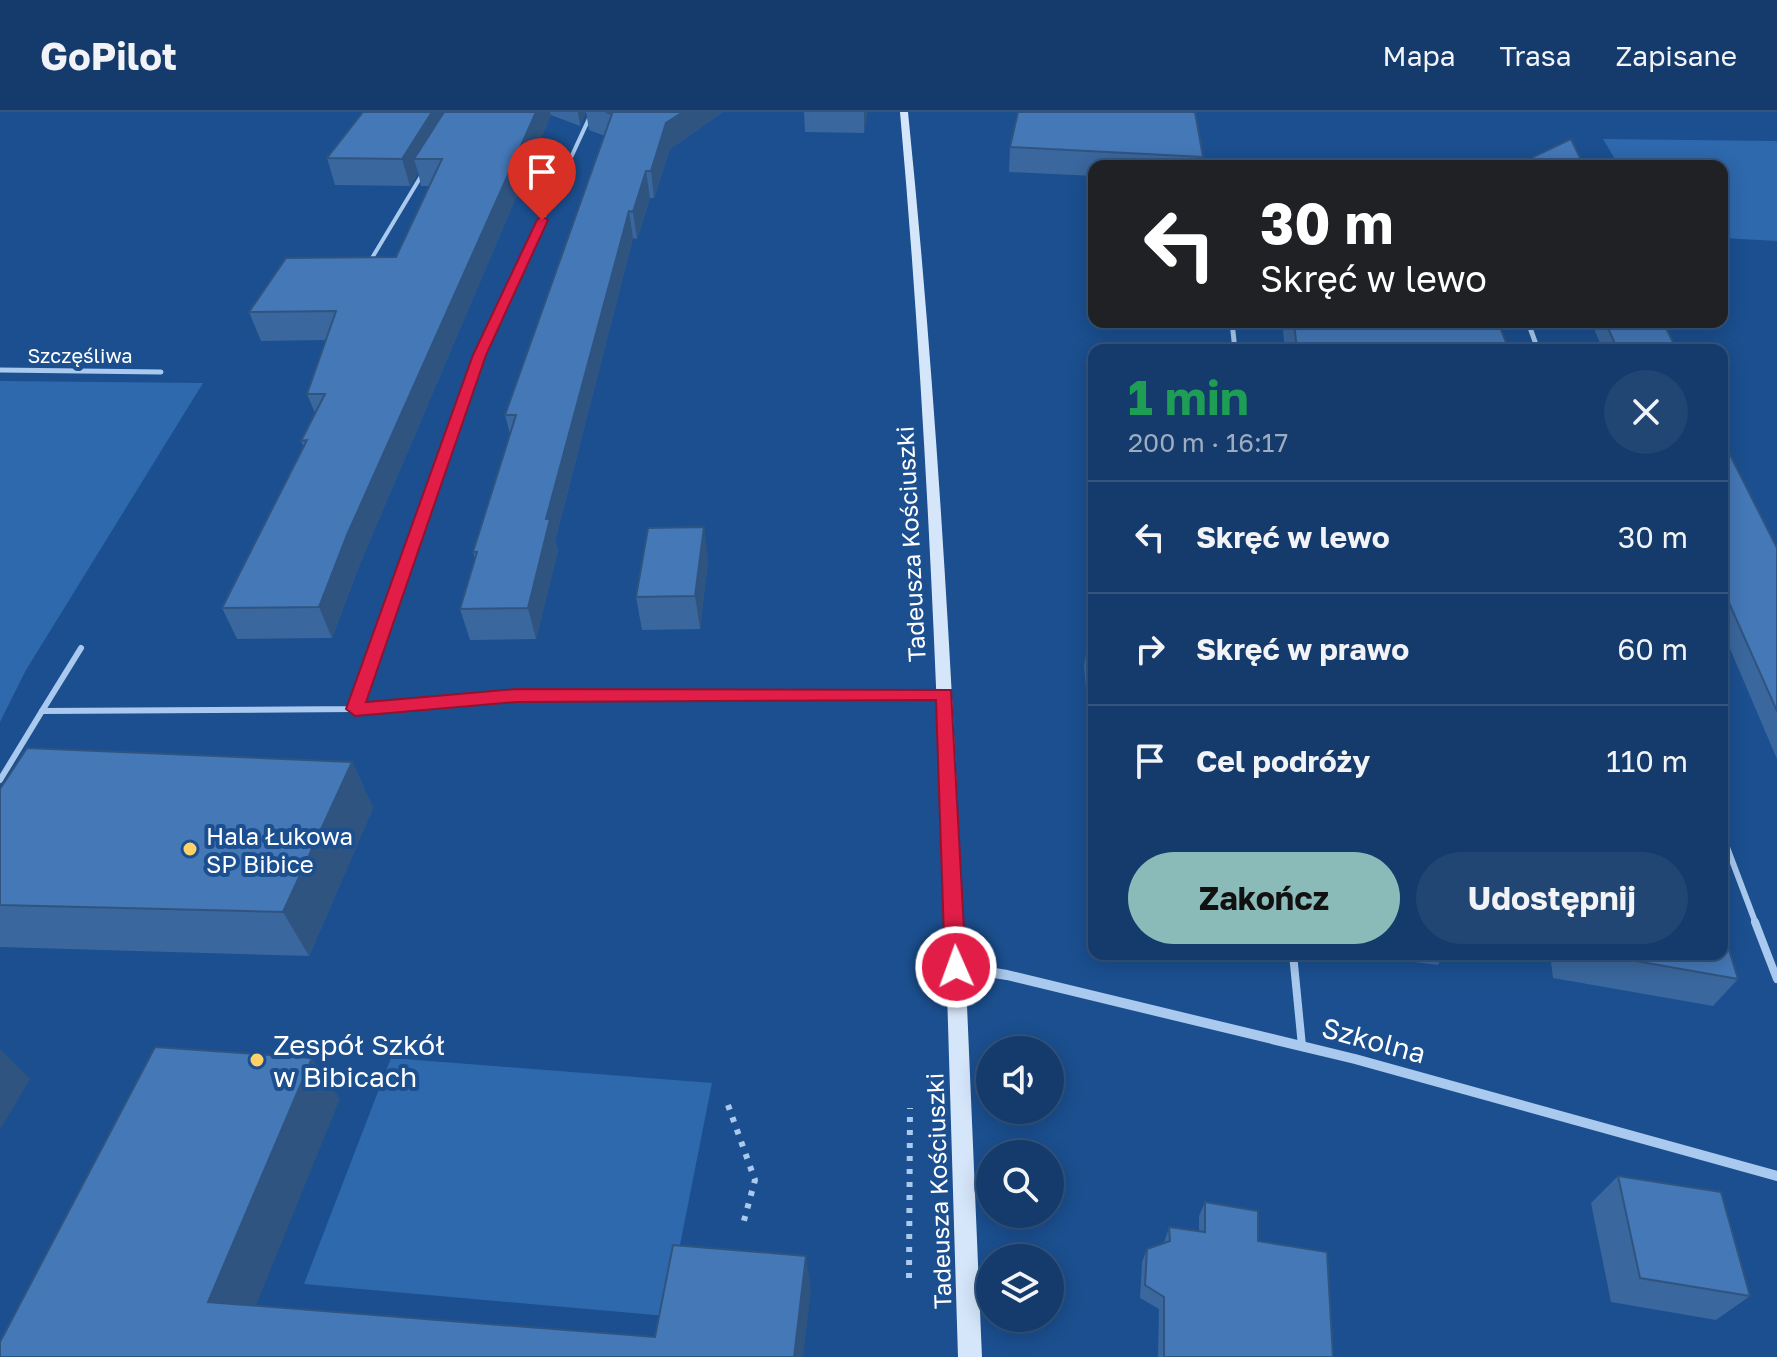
<!DOCTYPE html>
<html lang="pl">
<meta charset="utf-8">
<style>
body{margin:0;font-family:"Golos Text",sans-serif;background:#214673;color:#f1f3f6;height:100vh;display:flex;flex-direction:column;font-size:30px;white-space:nowrap}
*{box-sizing:border-box;margin:0}
p{font-size:26px;color:#9dadc1}
.icon{flex:none;width:44px;height:44px;fill:none;stroke:currentColor;stroke-width:2;stroke-linecap:round;stroke-linejoin:round}
.map{position:relative;flex:1;overflow:hidden}
.panel{position:absolute;left:1088px;top:232px;width:640px;height:616px;display:flex;flex-direction:column;background:#143b6b;border-radius:16px;box-shadow:0 4px 20px #0003,0 0 0 2px #33557e}
.panel>*{flex:none}
.hud{position:absolute;left:1088px;top:48px;width:640px;height:168px;border-radius:16px;box-shadow:0 4px 20px #0003,0 0 0 2px #33557e;background:#202124;color:#fff;overflow:hidden}
.fabs{position:absolute;left:976px;top:924px;display:grid;gap:16px}
.fabs a{display:grid;place-items:center;width:88px;height:88px;border-radius:50%;background:#143b6b;box-shadow:0 4px 20px #0003,0 0 0 2px #33557e;font-size:40px}
.pin{position:absolute;display:grid;place-items:center;width:68px;height:68px;color:#fff;margin:-82px -34px;border-radius:50% 50% 50% 0;rotate:-45deg;box-shadow:0 0 8px #0007}
.pin .icon{rotate:45deg}
.me{position:absolute;width:88px;margin:-44px;rotate:358deg;stroke-linejoin:round;filter:drop-shadow(0 0 6px #0008)}
.turn{display:flex;align-items:center;gap:28px;height:168px;padding:0 40px;font-size:36px}
.turn .icon{width:104px;height:104px;stroke-width:2.5}
.turn b{display:block;font-size:56px;line-height:68px}
.round{display:grid;place-items:center;flex:none;width:84px;height:84px;border-radius:42px;background:#214673}
.head{display:flex;align-items:center;justify-content:space-between;height:136px;padding:0 40px}
h1{font-size:48px;font-weight:700;line-height:60px;color:#1e9e55}
.action{display:flex;gap:16px;margin-top:auto;padding:16px 40px}
.action a{flex:1;height:92px;border-radius:48px;background:#8bbbb9;color:#111;font-size:32px;font-weight:700;line-height:92px;text-align:center}
.action a+a{background:#214673;color:#f1f3f6}
ul{padding:0;list-style:none}
li{display:flex;align-items:center;gap:24px;height:112px;padding:0 40px;border-top:2px solid #33557e}
li div{flex:1}
li b{display:block;font-size:30px}
li em{font-style:normal}
header{display:flex;align-items:center;gap:48px;box-sizing:border-box;height:112px;padding:0 40px;background:#143b6b;border-bottom:2px solid #33557e}
header strong{font-size:38px}
nav{display:flex;gap:44px;margin-inline-start:auto;font-size:28px}
.map>svg:first-child{display:block}
.green{fill:#2e69ad}
.lines{fill:none;stroke-linecap:round;stroke-linejoin:round}
.path{stroke:#a9c9ee;stroke-width:6;stroke-dasharray:5 8;stroke-linecap:butt}
.lane-far3{stroke:#a9c9ee;stroke-width:4}
.lane-far2{stroke:#a9c9ee;stroke-width:5}
.lane-far1{stroke:#a9c9ee;stroke-width:6}
.lane{stroke:#a9c9ee;stroke-width:8}
.street{stroke:#a9c9ee;stroke-width:10}
.secondary{fill:#d6e6fa;fill-rule:evenodd}
.wall{fill:#3a679d}
.shaded-wall{fill:#305480}
.building{fill:#4478b7;stroke:#305480;stroke-width:2}
.route{fill:#e11d48;stroke:#92132f;stroke-width:2}
.poi-dot{fill:#ffd166;stroke:#1b4f8f;stroke-width:3}
.labels{text-anchor:middle;dominant-baseline:central;stroke-width:8;stroke-linejoin:round;paint-order:stroke}
.far-street-label{font-size:20px;fill:#fff;stroke:#1b4f8f}
.street-label{font-size:24px;fill:#fff;stroke:#1b4f8f}
.poi-label{font-size:24px;fill:#fff;stroke:#1b4f8f;text-anchor:start}
.near-street-label{font-size:28px;fill:#fff;stroke:#1b4f8f}
.near-poi-label{font-size:28px;fill:#fff;stroke:#1b4f8f;text-anchor:start}
</style>
<header>
<strong>GoPilot</strong>
<nav><a>Mapa</a><a>Trasa</a><a>Zapisane</a></nav>
</header>
<div class="map">
<svg width="1777" height="1245" viewBox="0 0 1777 1245">
<rect width="100%" height="100%" fill="#1b4f8f"/>
<g class="green">
<path d="M 1603,27 L 1777,29 L 1777,129 L 1722,126 L 1722,54 L 1619,54 Z"/>
<path d="M 0,269 L 203,271 L 26,558 L 0,610 Z"/>
<path d="M 391,946 L 712,971 L 666,1204 L 304,1172 Z"/>
</g>
<g class="lines">
<g class="path">
<path d="M 728,993 L 755,1068 L 742,1116"/>
<path d="M 909,1166 L 910,996"/>
</g>
<g class="lane-far3">
<path d="M 369,151 L 423,61"/>
<path d="M 496,208 L 592,0"/>
</g>
<g class="lane-far2">
<path d="M 1232,210 L 1235,238"/>
<path d="M 1528,210 L 1538,238"/>
<path d="M 0,258 L 161,260"/>
<path d="M 399,472 L 480,243 L 497,206"/>
</g>
<g class="lane-far1">
<path d="M 355,597 L 400,470"/>
<path d="M 42,599 L 81,536"/>
<path d="M 0,668 L 42,599 L 355,597 L 517,583 L 941,582"/>
<path d="M 1722,722 L 1756,812"/>
</g>
<g class="lane">
<path d="M 1755,810 L 1777,867"/>
<path d="M 1293,842 L 1302,934"/>
</g>
<path class="street" d="M 957,855 L 1007,863 L 1355,947 L 1777,1064"/>
<path class="secondary" d="M 900,0 L 908,0 C 950,414 964,830 982,1245 L 958,1245 C 945,830 937,414 900,0 Z"/>
</g>
<g class="wall">
<path d="M 363,0 L 723,0 L 670,37 L 654,86 L 650,86 L 637,127 L 633,126 L 555,429 L 558,438 L 536,527 L 470,528 L 460,497 L 475,447 L 473,440 L 510,322 L 505,303 L 605,24 L 589,18 L 586,0 L 580,14 L 551,3 L 359,454 L 332,526 L 237,527 L 222,496 L 304,336 L 301,329 L 315,301 L 307,282 L 326,228 L 261,229 L 249,200 L 396,145 L 430,74 L 421,74 L 418,60 L 410,74 L 335,73 L 327,46 Z"/>
<path d="M 804,0 L 867,0 L 864,21 L 805,20 Z"/>
<path d="M 1010,35 L 1203,45 L 1201,54 L 1094,54 L 1094,64 L 1009,60 Z"/>
<path d="M 1533,45 L 1584,54 L 1529,54 Z"/>
<path d="M 1282,210 L 1498,210 L 1509,238 L 1285,238 Z"/>
<path d="M 1591,210 L 1663,210 L 1677,238 L 1603,238 Z"/>
<path d="M 1722,327 L 1777,436 L 1777,647 L 1722,518 Z"/>
<path d="M 708,448 L 700,517 L 642,518 L 636,485 Z"/>
<path d="M 1090,520 L 1094,521 L 1094,623 L 1090,623 L 1084,554 Z"/>
<path d="M 352,650 L 373,696 L 309,844 L 0,835 L 0,677 Z"/>
<path d="M 1350,842 L 1444,842 L 1438,853 Z"/>
<path d="M 1550,842 L 1722,842 L 1738,867 L 1713,894 L 1553,866 Z"/>
<path d="M 1618,1064 L 1750,1184 L 1716,1208 L 1611,1190 L 1591,1091 Z"/>
<path d="M 1205,1090 L 1258,1129 L 1333,1245 L 1158,1245 L 1159,1197 L 1140,1186 L 1142,1150 L 1147,1137 L 1164,1131 L 1169,1115 L 1199,1119 L 1199,1104 Z"/>
</g>
<g class="shaded-wall">
<path d="M 432,0 L 454,0 L 414,47 L 418,60 L 410,74 L 402,47 Z"/>
<path d="M 536,0 L 550,0 L 551,3 L 359,454 L 332,526 L 319,495 L 347,423 Z"/>
<path d="M 578,0 L 586,0 L 580,14 Z"/>
<path d="M 683,0 L 723,0 L 670,37 L 654,86 L 651,59 L 666,11 Z"/>
<path d="M 864,0 L 867,0 L 864,21 Z"/>
<path d="M 646,59 L 650,86 L 637,127 L 633,100 Z"/>
<path d="M 629,99 L 633,126 L 555,429 L 558,438 L 536,527 L 528,496 L 546,407 Z"/>
<path d="M 704,415 L 708,448 L 700,517 L 695,484 Z"/>
<path d="M 352,650 L 373,696 L 309,844 L 283,800 Z"/>
<path d="M 0,937 L 30,967 L 0,1018 Z"/>
<path d="M 312,946 L 340,987 L 244,1223 L 208,1190 Z"/>
<path d="M 806,1144 L 811,1178 L 803,1245 L 794,1245 Z"/>
</g>
<g class="building">
<path d="M 363,0 L 432,0 L 402,47 L 327,46 Z"/>
<path d="M 444,0 L 536,0 L 347,423 L 319,495 L 222,496 L 307,328 L 301,329 L 325,282 L 307,282 L 336,199 L 249,200 L 286,146 L 396,145 L 442,47 L 414,47 Z"/>
<path d="M 606,0 L 683,0 L 666,11 L 651,59 L 646,59 L 633,100 L 629,99 L 546,407 L 550,407 L 528,496 L 460,497 L 477,440 L 473,440 L 516,303 L 505,303 L 612,2 Z"/>
<path d="M 1018,0 L 1195,0 L 1203,45 L 1010,35 Z"/>
<path d="M 1571,27 L 1584,54 L 1536,54 L 1533,45 Z"/>
<path d="M 1294,210 L 1498,210 L 1509,238 L 1297,238 Z"/>
<path d="M 1605,210 L 1663,210 L 1677,238 L 1618,238 Z"/>
<path d="M 1722,327 L 1777,436 L 1777,599 L 1722,475 Z"/>
<path d="M 704,415 L 695,484 L 636,485 L 648,416 Z"/>
<path d="M 1090,520 L 1094,521 L 1094,569 Z"/>
<path d="M 27,636 L 352,650 L 283,800 L 0,793 L 0,677 Z"/>
<path d="M 1722,815 L 1738,867 L 1596,842 L 1722,842 Z"/>
<path d="M 155,935 L 312,946 L 208,1190 L 655,1225 L 673,1133 L 806,1144 L 794,1245 L 0,1245 L 0,1230 Z"/>
<path d="M 1618,1064 L 1721,1080 L 1750,1184 L 1640,1166 Z"/>
<path d="M 1205,1090 L 1258,1099 L 1258,1129 L 1327,1140 L 1333,1245 L 1164,1245 L 1164,1185 L 1145,1173 L 1147,1137 L 1170,1129 L 1169,1115 L 1205,1120 Z"/>
</g>
<path class="route" d="M 542,104 L 548,108 L 486,243 L 366,590 L 517,577 L 951,578 L 966,855 L 963,862 L 948,862 L 945,855 L 936,588 L 517,590 L 355,604 L 346,597 L 473,243 L 537,108 Z"/>
<g class="poi-dot">
<circle cx="190" cy="737" r="8"/>
<circle cx="257" cy="948" r="8"/>
</g>
<g class="labels">
<g class="far-street-label">
<text x="80" y="243">Szczęśliwa</text>
</g>
<g class="street-label">
<text transform="translate(910 432) rotate(-93)">Tadeusza Kościuszki</text>
<text transform="translate(938 1079) rotate(-92)">Tadeusza Kościuszki</text>
</g>
<g class="poi-label">
<text x="206" y="723">Hala Łukowa<tspan x="206" dy="28">SP Bibice</tspan></text>
</g>
<g class="near-street-label">
<text transform="translate(1374 928) rotate(15)">Szkolna</text>
</g>
<g class="near-poi-label">
<text x="273" y="932">Zespół Szkół<tspan x="273" dy="32">w Bibicach</tspan></text>
</g>
</g>
</svg>
<div class="fabs">
<a><svg class="icon" aria-label="sound" viewBox="0 0 24 24"><path d="M4 9h4l5-4v14l-5-4H4zM17 9q2 3 0 6"/></svg></a>
<a><svg class="icon" aria-label="search" viewBox="0 0 24 24"><circle cx="10" cy="10" r="6"/><path d="M15 15l6 6"/></svg></a>
<a><svg class="icon" aria-label="layers" viewBox="0 0 24 24"><path d="M12 4l9 5-9 5-9-5zM3 14l9 5 9-5"/></svg></a>
</div>
<div class="pin" style="left:542px;top:108px;background:#d93025"><svg class="icon" aria-label="arrive" viewBox="0 0 24 24"><path d="M6 21V4h12l-3 4 3 4H6"/></svg></div>
<svg class="me" style="left:956px;top:855px" viewBox="-20 -20 40 40"><circle r="17" fill="#e11d48" stroke="#fff" stroke-width="3"/><path d="M0-11L8 9 0 5-8 9z" fill="#fff"/></svg>
<div class="hud">
<div class="turn"><svg class="icon" aria-label="left" viewBox="0 0 24 24"><path d="M17 20v-9H6M10 6l-5 5 5 5"/></svg><div><b>30 m</b>Skręć w lewo</div></div>
</div>
<section class="panel">
<div class="head"><div><h1>1 min</h1><p>200 m · 16:17</p></div><a class="round"><svg class="icon" aria-label="close" viewBox="0 0 24 24"><path d="M6 6l12 12M18 6L6 18"/></svg></a></div>
<ul>
<li><svg class="icon" aria-label="left" viewBox="0 0 24 24"><path d="M17 20v-9H6M10 6l-5 5 5 5"/></svg><div><b>Skręć w lewo</b></div><em>30 m</em></li>
<li><svg class="icon" aria-label="right" viewBox="0 0 24 24"><path d="M7 20v-9h11M14 6l5 5-5 5"/></svg><div><b>Skręć w prawo</b></div><em>60 m</em></li>
<li><svg class="icon" aria-label="arrive" viewBox="0 0 24 24"><path d="M6 21V4h12l-3 4 3 4H6"/></svg><div><b>Cel podróży</b></div><em>110 m</em></li>
</ul>
<div class="action"><a>Zakończ</a><a>Udostępnij</a></div>
</section>
</div>
